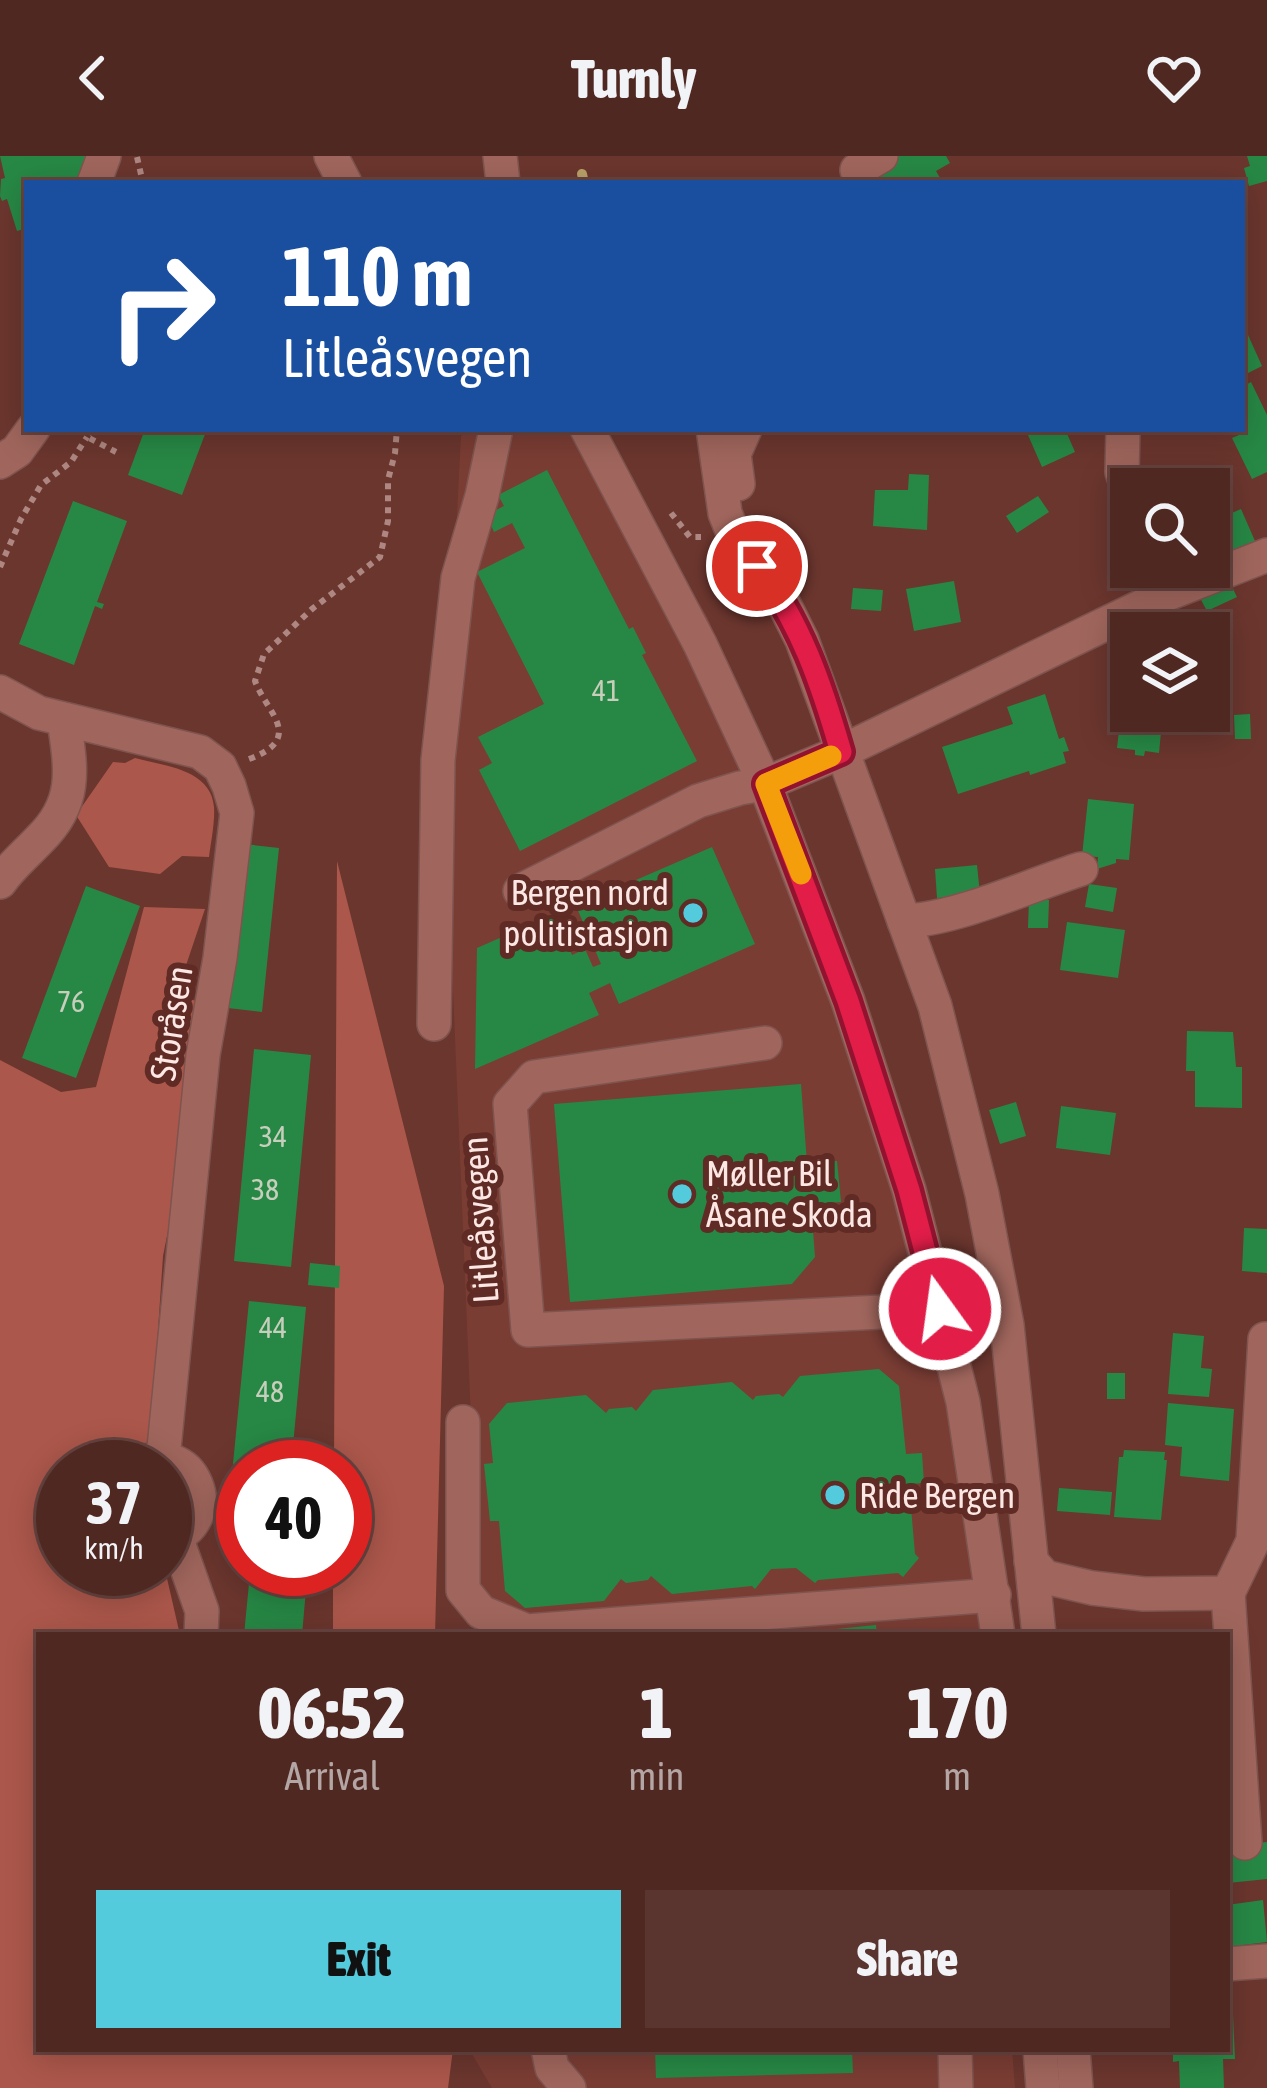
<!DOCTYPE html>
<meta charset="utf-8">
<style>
body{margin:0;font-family:"Asap Condensed",sans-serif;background:#5a342f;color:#f1f3f6;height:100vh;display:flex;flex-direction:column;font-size:45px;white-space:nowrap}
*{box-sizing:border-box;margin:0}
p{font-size:39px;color:#b4a6a5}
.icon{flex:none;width:66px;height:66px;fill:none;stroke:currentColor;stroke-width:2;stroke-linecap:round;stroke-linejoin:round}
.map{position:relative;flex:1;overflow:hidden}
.sheet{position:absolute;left:36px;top:1476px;width:1194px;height:420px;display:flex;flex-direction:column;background:#502822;border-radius:0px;box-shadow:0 6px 30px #0003,0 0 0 3px #674440}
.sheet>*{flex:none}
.guide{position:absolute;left:24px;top:24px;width:1221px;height:252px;border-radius:0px;box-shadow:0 6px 30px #0003,0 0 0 3px #674440;background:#1a4fa0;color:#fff;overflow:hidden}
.controls{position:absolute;left:1110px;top:312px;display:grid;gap:24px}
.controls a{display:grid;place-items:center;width:120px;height:120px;border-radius:0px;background:#502822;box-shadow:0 6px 30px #0003,0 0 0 3px #674440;font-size:60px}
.speed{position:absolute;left:36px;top:1284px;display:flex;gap:24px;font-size:60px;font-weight:700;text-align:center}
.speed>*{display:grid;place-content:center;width:156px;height:156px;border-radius:50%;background:#502822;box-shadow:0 6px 30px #0003,0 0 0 3px #674440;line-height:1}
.speed small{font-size:30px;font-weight:400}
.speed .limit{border:18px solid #d22;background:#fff;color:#111}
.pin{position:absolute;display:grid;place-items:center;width:102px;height:102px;color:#fff;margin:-51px;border:6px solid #fff;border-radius:50%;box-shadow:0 3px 12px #0007}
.me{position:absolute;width:132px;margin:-66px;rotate:346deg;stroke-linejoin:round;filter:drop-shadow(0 0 9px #0008)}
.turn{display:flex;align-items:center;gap:42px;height:252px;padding:0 60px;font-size:54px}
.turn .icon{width:156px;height:156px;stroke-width:2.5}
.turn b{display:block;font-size:84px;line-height:102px}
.eta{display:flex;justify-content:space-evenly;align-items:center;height:204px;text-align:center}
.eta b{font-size:72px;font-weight:800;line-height:84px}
.action{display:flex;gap:24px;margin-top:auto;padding:24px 60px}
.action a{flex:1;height:138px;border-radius:0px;background:#54cadd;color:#111;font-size:48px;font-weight:800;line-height:138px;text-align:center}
.action a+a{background:#5a342f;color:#f1f3f6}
header{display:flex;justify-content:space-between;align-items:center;height:156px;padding:0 60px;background:#502822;font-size:54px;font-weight:800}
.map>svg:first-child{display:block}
.built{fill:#7a3d34}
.green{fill:#ac574b}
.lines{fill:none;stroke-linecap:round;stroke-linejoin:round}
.stream{stroke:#baa16a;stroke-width:10}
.building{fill:#278845}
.minor-casing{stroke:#7f544f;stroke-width:36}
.path{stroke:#ae8782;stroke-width:6;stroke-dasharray:6 6;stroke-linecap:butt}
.minor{stroke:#a0665d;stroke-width:33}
.route-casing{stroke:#92132f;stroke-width:30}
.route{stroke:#e11d48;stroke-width:21}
.slow{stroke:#f59e0b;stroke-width:21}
.poi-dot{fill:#54cadd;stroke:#5f2b24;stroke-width:4.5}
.labels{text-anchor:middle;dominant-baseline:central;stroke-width:12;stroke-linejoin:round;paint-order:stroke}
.number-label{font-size:30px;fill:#c7cfbc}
.poi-label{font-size:36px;fill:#fce7e4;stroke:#5f2b24;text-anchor:start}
.street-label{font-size:36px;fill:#fce7e4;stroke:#5f2b24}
</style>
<header><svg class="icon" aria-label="back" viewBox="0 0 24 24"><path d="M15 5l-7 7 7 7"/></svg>Turnly<svg class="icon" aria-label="heart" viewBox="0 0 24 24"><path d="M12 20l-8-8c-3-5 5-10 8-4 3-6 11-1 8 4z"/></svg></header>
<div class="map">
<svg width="1267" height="1932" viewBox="0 0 1267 1932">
<rect width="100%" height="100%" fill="#6b362e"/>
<g class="built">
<path d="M 473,273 L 592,273 L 708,462 L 866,857 L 977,1305 L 985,1479 L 480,1479 L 444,617 L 461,280 Z"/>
<path d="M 469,1893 L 1012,1893 L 1015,1932 L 492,1932 Z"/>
</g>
<g class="green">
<path d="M 135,602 C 164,610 211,613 214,651 C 215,667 211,685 209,701 L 182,700 L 160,718 L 109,711 L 76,659 L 113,606 L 125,607 Z"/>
<path d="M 337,705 L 444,1130 L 435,1479 L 333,1479 L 333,1413 L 345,1413 L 345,1311 L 334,1311 Z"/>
<path d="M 144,751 L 205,753 L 176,839 L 203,847 L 184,995 L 163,1100 L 155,1219 L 155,1293 L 124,1311 L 63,1311 L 63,1413 L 159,1413 L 166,1418 L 180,1479 L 39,1479 L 39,1893 L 453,1893 L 448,1932 L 0,1932 L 0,904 L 61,936 L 96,931 Z"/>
</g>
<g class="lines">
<path class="stream" d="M 582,18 L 584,27"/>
</g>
<g class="building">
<path d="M 0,0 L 87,0 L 78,27 L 27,27 L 27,72 L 17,75 L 7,43 L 2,45 L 0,40 L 1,23 L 5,22 Z"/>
<path d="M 894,0 L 946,0 L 950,7 L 936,15 L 943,27 L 871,27 L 865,17 Z"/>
<path d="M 1247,0 L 1267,0 L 1267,25 L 1249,30 L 1244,12 L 1250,10 Z"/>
<path d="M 1248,179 L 1262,210 L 1242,220 L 1242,181 Z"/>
<path d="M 1251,226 L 1267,259 L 1267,316 L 1252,323 L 1232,282 L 1239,279 L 1236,273 L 1242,273 L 1242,231 Z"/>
<path d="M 145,273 L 207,273 L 182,339 L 128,319 Z"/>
<path d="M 1036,273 L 1065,273 L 1075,296 L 1042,311 L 1028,279 L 1037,275 Z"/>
<path d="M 547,314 L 629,473 L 633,471 L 646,497 L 642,499 L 697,605 L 520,695 L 479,614 L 492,607 L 478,581 L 544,548 L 477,416 L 525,392 L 512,367 L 494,376 L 490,367 L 494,355 L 504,350 L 498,339 Z"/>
<path d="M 909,318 L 929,319 L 927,374 L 873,370 L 875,334 L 908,334 Z"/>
<path d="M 1038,340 L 1049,356 L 1017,377 L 1006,360 Z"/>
<path d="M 73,345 L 127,365 L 97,446 L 104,448 L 102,453 L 95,450 L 74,509 L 19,488 Z"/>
<path d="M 1241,353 L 1255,385 L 1217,401 L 1209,383 L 1209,367 Z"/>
<path d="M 954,425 L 961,466 L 914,475 L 906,433 Z"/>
<path d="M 1230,427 L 1237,441 L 1207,455 L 1200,442 Z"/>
<path d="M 853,432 L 883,434 L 881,455 L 851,453 Z"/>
<path d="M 1128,496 L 1131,496 L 1131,555 L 1163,555 L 1159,597 L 1145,595 L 1144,600 L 1135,599 L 1135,594 L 1117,592 L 1123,539 L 1116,539 L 1118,517 L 1126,518 Z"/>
<path d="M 1045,538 L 1059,583 L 1064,581 L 1069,595 L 1063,596 L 1066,607 L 1030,619 L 1029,615 L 958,638 L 942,591 L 1013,568 L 1007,551 Z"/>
<path d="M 1250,558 L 1251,583 L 1235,583 L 1234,559 Z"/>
<path d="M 1088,643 L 1134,648 L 1129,704 L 1116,703 L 1116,707 L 1097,713 L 1098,701 L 1082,700 Z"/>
<path d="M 244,688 L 279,692 L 262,856 L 228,852 Z"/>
<path d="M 712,691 L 755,788 L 619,848 L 610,827 L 589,837 L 599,859 L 475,913 L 477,792 L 555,758 L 572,799 L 585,793 L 593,811 L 601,808 L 576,750 Z"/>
<path d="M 977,709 L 980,738 L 937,742 L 935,713 Z"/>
<path d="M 1089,728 L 1117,732 L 1113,756 L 1085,751 Z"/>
<path d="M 86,730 L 140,750 L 76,922 L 22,902 Z"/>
<path d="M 1029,743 L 1049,744 L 1048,772 L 1028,772 Z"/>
<path d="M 1067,766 L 1125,774 L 1118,822 L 1060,814 Z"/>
<path d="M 1187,875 L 1233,876 L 1236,911 L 1242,911 L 1242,952 L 1195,951 L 1195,915 L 1186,915 Z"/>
<path d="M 254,893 L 311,899 L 291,1111 L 234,1105 Z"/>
<path d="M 801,928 L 807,1007 L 837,1005 L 841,1046 L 811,1048 L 815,1101 L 792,1128 L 570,1146 L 554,948 Z"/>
<path d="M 1016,946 L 1026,980 L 1000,988 L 989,954 Z"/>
<path d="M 1061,950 L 1116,957 L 1110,999 L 1056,992 Z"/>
<path d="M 1244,1072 L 1267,1073 L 1267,1117 L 1242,1115 Z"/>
<path d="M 310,1107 L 340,1110 L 339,1132 L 308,1129 Z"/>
<path d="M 249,1145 L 306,1151 L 291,1311 L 243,1311 L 243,1329 L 231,1328 Z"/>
<path d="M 1173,1177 L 1204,1180 L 1201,1212 L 1212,1213 L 1209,1241 L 1168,1238 Z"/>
<path d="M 879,1213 L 899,1230 L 906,1298 L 922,1297 L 924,1327 L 909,1328 L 915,1398 L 919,1402 L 903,1421 L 898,1417 L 818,1424 L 815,1427 L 796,1412 L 771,1413 L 755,1433 L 752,1430 L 672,1438 L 651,1420 L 648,1424 L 626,1427 L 621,1423 L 604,1445 L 525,1452 L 505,1435 L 499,1365 L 490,1365 L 484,1308 L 493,1307 L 489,1268 L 507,1247 L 586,1239 L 606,1257 L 609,1253 L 632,1251 L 636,1255 L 653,1234 L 732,1226 L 753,1244 L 756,1240 L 779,1238 L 783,1241 L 800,1220 Z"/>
<rect x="1107" y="1217" width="18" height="26"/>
<path d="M 1168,1247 L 1234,1253 L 1229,1325 L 1180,1320 L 1182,1291 L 1165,1289 Z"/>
<path d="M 1124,1294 L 1165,1296 L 1164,1304 L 1167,1304 L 1161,1364 L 1114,1361 L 1119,1301 L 1123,1301 Z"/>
<path d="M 1059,1332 L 1112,1336 L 1110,1359 L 1057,1355 Z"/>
<path d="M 250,1417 L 307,1422 L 302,1479 L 244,1479 Z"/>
<path d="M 876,1469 L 877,1479 L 807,1479 L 807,1476 Z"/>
<path d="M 1267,1686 L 1267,1723 L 1228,1727 L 1227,1690 Z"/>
<path d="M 1263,1744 L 1267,1786 L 1227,1791 L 1227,1749 Z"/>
<path d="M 1227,1858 L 1233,1858 L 1235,1903 L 1223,1903 L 1224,1932 L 1180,1932 L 1179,1905 L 1173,1906 L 1173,1893 L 1227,1893 Z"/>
<path d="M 655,1893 L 852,1893 L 853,1917 L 656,1922 Z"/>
</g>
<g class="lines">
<g class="minor-casing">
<g id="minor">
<path d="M 331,0 L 345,27"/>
<path d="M 500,0 L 503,27"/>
<path d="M 857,14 L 881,0"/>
<path d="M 94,27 L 104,0"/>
<path d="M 587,273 L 700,488 L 765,628 L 848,845 L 909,1034 L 963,1246 L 998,1479"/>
<path d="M 713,273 L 725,357 L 735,382 L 778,436 L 802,484 L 935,850 L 982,1038 L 1007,1169 L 1039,1479"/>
<path d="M 1123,273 L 1122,316 L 1131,342"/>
<path d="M 0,306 L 17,295 L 33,273"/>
<path d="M 738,328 L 734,298 L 745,273"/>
<path d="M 0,536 L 39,557 L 200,596 L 220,611 L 229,630 L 237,657 L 220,802 L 203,899 L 163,1302"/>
<path d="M 0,726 C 11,710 26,698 40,683 C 78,646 71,612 64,564"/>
<path d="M 520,735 L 698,645 L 740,632 L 765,628 L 841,596 L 1165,439 L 1267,399"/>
<path d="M 904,765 C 955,764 1030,729 1081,713"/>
<path d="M 434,868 L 438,604 L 458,422 L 482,340 L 496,273"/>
<path d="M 765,887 L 534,921 L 510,948 L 528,1174 L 940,1153"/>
<path d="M 463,1266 L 463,1434 L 481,1456 L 527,1475 L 994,1439"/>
<path d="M 133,1311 C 193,1275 230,1368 165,1384"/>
<path d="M 176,1381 L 202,1455 L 201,1479"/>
<path d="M 1031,1405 L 1045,1421 L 1092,1432 L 1144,1438 L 1228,1437 L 1253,1385 L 1265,1183"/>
<path d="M 1228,1437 L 1245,1687"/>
<path d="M 1227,1808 L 1267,1805"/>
<path d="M 548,1893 L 552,1912 L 569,1932"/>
<path d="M 955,1893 L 956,1932"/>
<path d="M 1040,1893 L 1043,1932"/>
<path d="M 1073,1893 L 1076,1932"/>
</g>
</g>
<g class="path">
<path d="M 137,1 L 143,27"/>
<path d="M 91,273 L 87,281 L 116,296"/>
<path d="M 671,357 L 690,381 L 701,381"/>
<path d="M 0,411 L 21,363 L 41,329 L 71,306 L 87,281"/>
<path d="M 249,603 C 306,582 266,556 255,525 L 264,498 L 312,453 L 380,401 L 388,365 L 388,324 L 395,297 L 397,273"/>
</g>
<use href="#minor" class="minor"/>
</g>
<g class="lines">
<g class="route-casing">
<path id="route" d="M 757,410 C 800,464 822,530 841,596 L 766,628 L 848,845 L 909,1034 L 940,1153"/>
</g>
<use href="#route" class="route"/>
<path class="slow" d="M 801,718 L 766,628 L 831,600"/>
</g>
<g class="poi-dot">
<circle cx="693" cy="757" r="12"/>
<circle cx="682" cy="1038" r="12"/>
<circle cx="835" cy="1339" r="12"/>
</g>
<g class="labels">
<g class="number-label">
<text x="606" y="534">41</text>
<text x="71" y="845">76</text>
<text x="273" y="980">34</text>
<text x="265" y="1033">38</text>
<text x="273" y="1171">44</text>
<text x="270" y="1235">48</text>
</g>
<g class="poi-label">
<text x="669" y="736" text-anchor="end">Bergen nord<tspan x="669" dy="41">politistasjon</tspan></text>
<text x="706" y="1017">Møller Bil<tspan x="706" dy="41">Åsane Skoda</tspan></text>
<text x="859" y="1339">Ride Bergen</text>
</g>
<g class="street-label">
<text transform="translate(171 867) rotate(-81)">Storåsen</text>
<text transform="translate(480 1064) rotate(-94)">Litleåsvegen</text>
</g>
</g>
</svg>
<div class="controls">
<a><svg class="icon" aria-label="search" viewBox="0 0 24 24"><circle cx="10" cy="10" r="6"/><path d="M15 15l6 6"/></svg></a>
<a><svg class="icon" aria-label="layers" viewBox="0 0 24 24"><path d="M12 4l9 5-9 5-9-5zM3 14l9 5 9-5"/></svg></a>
</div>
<div class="speed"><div>37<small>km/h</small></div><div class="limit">40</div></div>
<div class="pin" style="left:757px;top:410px;background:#d93025"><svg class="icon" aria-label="arrive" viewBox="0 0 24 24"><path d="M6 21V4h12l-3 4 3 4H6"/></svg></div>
<svg class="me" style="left:940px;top:1153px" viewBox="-20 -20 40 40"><circle r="17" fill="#e11d48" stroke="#fff" stroke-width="3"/><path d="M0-11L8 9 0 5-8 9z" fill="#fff"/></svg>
<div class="guide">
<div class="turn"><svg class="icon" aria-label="right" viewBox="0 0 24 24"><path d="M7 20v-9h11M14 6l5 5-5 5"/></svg><div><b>110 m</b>Litleåsvegen</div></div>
</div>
<section class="sheet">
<div class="eta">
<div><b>06:52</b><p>Arrival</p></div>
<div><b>1</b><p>min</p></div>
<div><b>170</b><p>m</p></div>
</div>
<div class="action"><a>Exit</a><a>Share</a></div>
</section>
</div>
